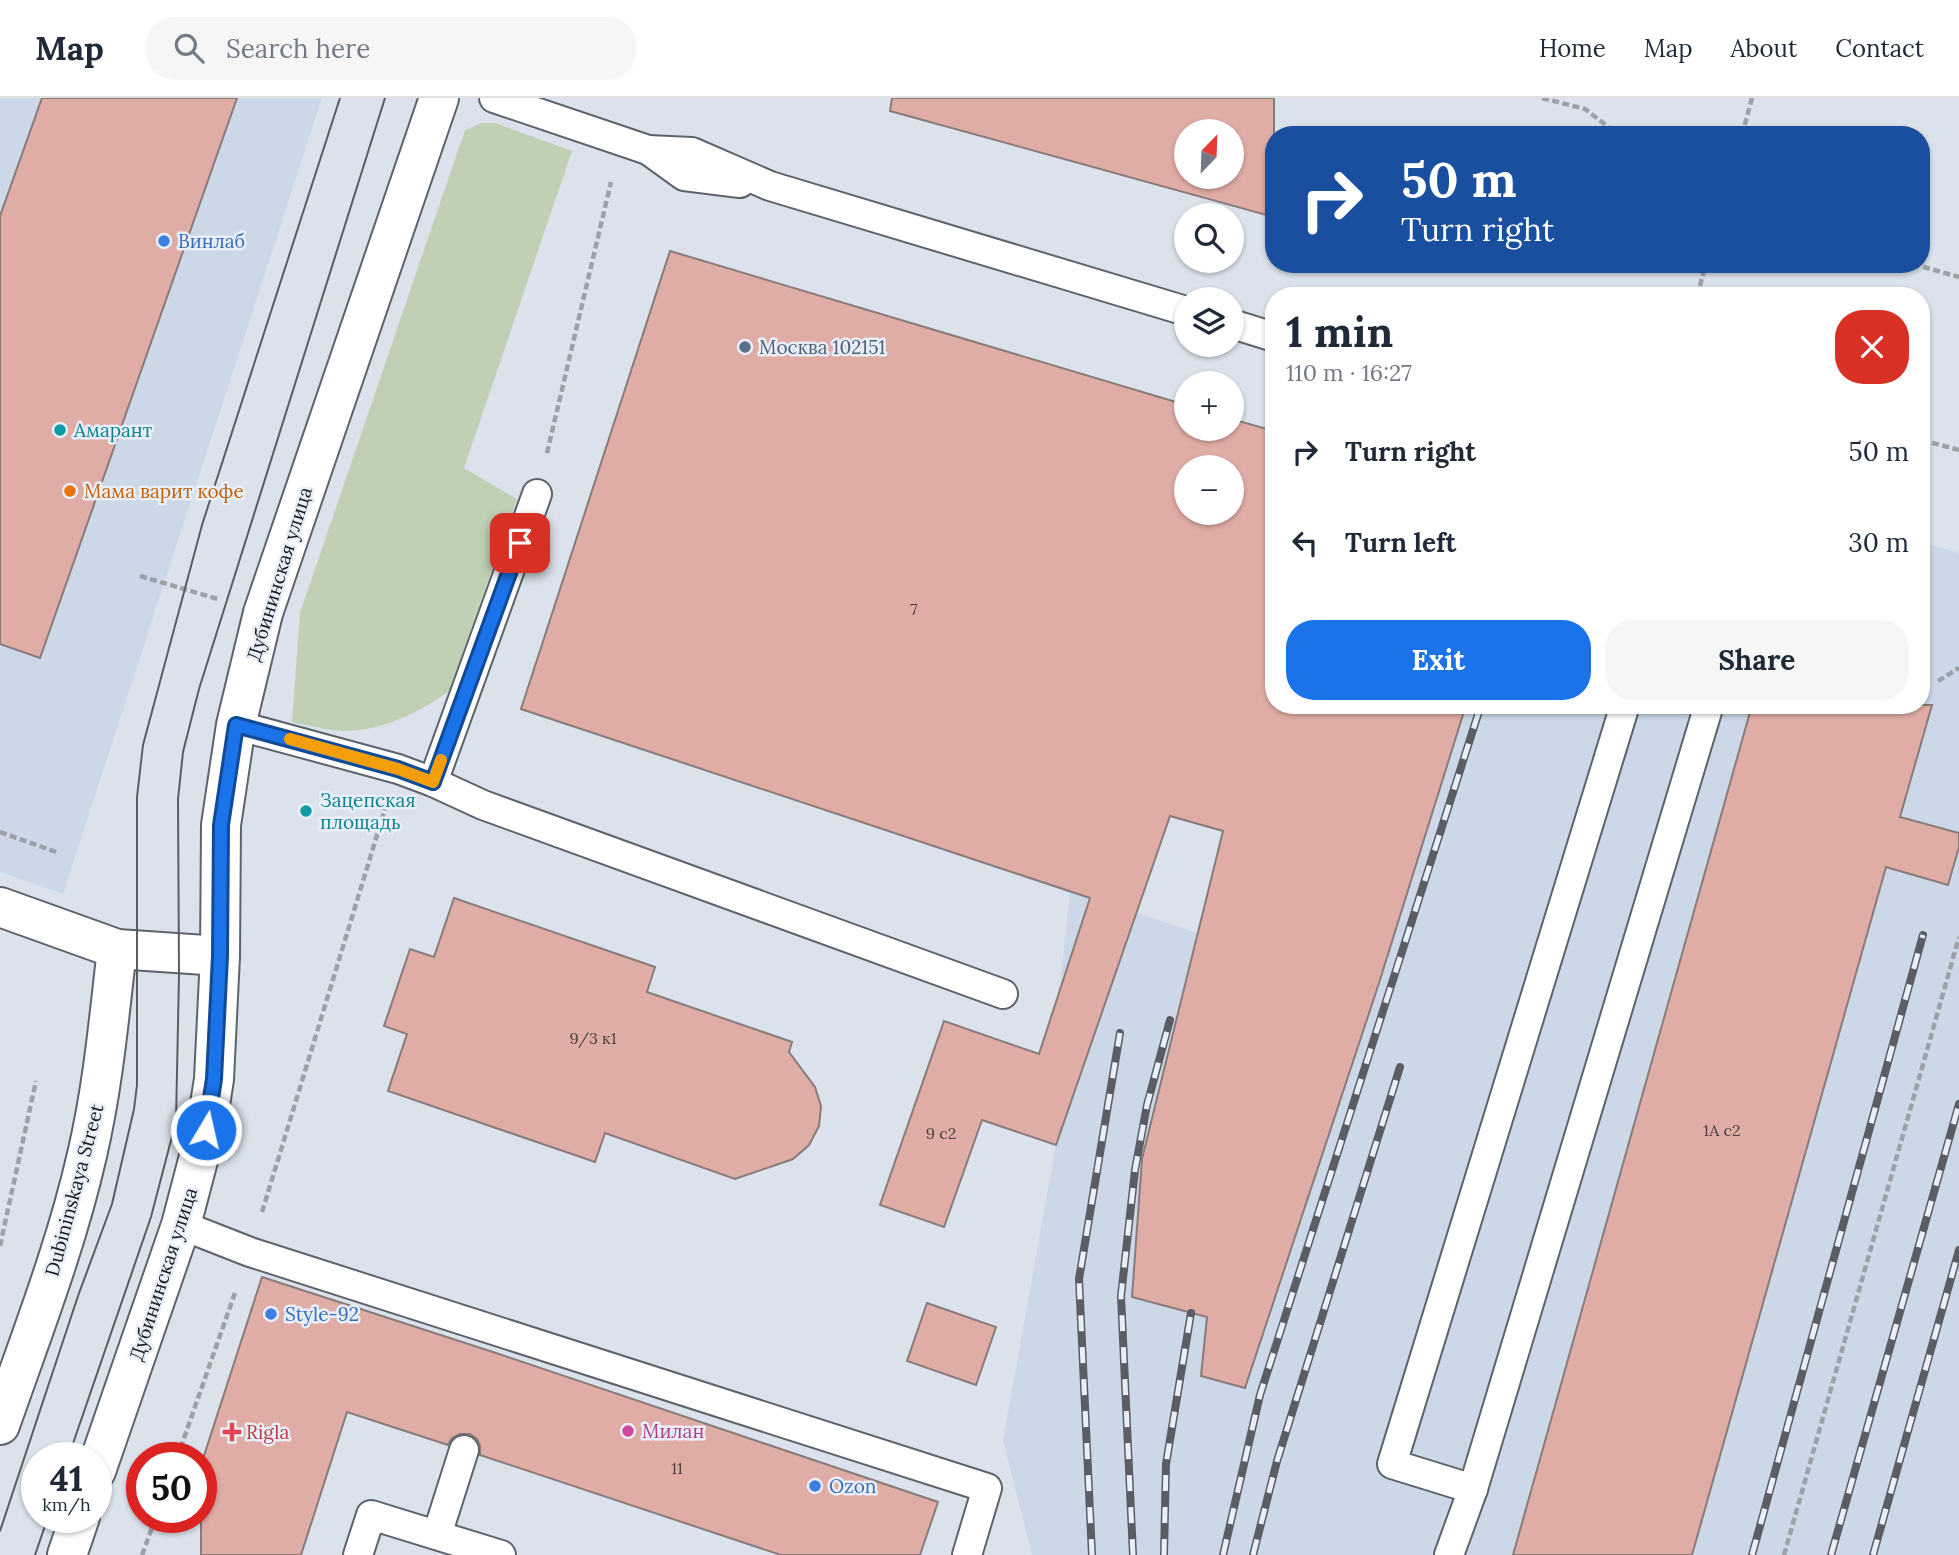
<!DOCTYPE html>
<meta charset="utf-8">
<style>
body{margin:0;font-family:Lora,serif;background:#f6f6f7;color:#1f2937;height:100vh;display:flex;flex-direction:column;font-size:26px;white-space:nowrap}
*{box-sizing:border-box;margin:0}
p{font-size:23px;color:#747a83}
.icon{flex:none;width:38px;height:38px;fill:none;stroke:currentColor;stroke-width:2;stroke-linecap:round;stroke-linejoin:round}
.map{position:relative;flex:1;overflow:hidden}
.side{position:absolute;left:1265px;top:189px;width:665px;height:427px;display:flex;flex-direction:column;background:#fff;border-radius:28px;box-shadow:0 2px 5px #0004}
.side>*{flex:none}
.top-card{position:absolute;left:1265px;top:28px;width:665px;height:147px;border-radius:28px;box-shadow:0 2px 5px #0004;background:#1a4fa0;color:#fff;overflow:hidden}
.needle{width:46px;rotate:23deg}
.fabs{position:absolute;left:1174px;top:21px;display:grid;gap:14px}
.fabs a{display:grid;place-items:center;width:70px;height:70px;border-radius:50%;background:#fff;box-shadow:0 2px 5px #0004;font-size:35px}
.speed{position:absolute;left:21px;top:1344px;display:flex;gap:14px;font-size:35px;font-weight:700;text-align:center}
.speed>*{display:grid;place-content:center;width:91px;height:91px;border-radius:50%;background:#fff;box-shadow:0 2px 5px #0004;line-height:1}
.speed small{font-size:18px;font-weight:400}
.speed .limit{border:10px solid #d22;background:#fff;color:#111}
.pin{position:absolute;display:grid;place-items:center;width:60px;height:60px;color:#fff;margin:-30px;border-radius:14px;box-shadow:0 4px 10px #0006}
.me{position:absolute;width:77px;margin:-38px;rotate:9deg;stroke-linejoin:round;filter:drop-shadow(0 0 5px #0008)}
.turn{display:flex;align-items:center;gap:24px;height:147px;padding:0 21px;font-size:32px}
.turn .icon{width:91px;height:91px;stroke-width:2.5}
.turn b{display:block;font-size:49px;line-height:60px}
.round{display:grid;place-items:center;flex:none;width:74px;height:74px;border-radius:28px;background:#f6f6f7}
.head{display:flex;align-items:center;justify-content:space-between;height:119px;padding:0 21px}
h1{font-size:42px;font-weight:800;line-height:52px}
.primary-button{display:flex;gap:14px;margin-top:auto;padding:14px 21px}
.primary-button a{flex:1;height:80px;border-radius:28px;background:#1a73e8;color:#fff;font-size:28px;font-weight:800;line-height:80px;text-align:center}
.primary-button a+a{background:#f6f6f7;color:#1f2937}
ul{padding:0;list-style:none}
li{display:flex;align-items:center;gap:21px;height:91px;padding:0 21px}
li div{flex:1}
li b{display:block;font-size:26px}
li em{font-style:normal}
header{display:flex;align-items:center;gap:42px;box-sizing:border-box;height:98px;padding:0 35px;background:#fff;border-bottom:2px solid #e0e1e3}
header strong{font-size:33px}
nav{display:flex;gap:38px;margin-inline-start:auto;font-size:24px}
.search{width:490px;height:63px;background:#f6f6f7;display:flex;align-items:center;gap:18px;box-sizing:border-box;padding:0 24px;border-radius:28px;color:#747a83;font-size:26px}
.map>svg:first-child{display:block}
.built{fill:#ccd7e7}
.green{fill:#bfd0b4}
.building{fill:#e0ada6;stroke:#887b7a;stroke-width:2;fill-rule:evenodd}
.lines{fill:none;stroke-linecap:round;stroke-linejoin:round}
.lane-casing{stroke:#5d636b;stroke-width:32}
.street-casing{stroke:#5d636b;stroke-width:42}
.secondary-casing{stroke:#5d636b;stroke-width:42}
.path{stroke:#9ca1a8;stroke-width:4.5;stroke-dasharray:7 3.5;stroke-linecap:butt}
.lane{stroke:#fff;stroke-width:28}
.street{stroke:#fff;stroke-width:38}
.secondary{stroke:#fff;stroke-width:38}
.tram{stroke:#5a5d63;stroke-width:2}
.rail-casing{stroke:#5a5d63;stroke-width:8}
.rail{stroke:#e8eff9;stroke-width:5;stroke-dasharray:16;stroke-linecap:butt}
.route-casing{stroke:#114b97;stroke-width:18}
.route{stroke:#1a73e8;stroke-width:12}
.slow{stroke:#f59e0b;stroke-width:12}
.shop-dot{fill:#3f7fe0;stroke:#e8eff9;stroke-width:2.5}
.service-dot{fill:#5c6f8a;stroke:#e8eff9;stroke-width:2.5}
.culture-dot{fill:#0f9aa8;stroke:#e8eff9;stroke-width:2.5}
.food-dot{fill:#e8710a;stroke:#e8eff9;stroke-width:2.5}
.hotel-dot{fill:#d1479c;stroke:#e8eff9;stroke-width:2.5}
.health-dot{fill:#e0444e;stroke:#e8eff9;stroke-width:2.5}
.labels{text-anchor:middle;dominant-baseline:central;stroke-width:5;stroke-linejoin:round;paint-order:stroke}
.number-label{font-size:16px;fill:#493e3f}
.shop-label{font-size:19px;fill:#366cbe;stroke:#e8eff9;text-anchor:start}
.service-label{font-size:19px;fill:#4e5e75;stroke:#e8eff9;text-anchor:start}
.culture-label{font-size:19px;fill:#0d838f;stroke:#e8eff9;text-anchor:start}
.food-label{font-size:19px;fill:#c56008;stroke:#e8eff9;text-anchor:start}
.street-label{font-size:19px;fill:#17191d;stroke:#e8eff9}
.hotel-label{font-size:19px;fill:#b23c85;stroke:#e8eff9;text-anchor:start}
.health-label{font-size:19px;fill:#be3a42;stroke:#e8eff9;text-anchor:start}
</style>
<header>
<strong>Map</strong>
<div class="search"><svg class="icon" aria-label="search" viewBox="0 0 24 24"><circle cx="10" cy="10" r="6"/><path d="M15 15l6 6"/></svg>Search here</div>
<nav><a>Home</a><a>Map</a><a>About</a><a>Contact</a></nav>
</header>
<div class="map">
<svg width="1959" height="1457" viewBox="0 0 1959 1457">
<rect width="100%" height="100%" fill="#dbe2eb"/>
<g class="built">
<path d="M 0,0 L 322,0 L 63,796 L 0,774 Z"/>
<path d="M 1922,444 L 1959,455 L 1959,1457 L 1032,1457 L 1003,1342 L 1056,1047 L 1082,971 L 1059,897 L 1070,793 L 1329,878 L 1419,607 L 1922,607 Z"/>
</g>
<path class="green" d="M 481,25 L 495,25 L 572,53 L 464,370 L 517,401 L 449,593 C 420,614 383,632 347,633 C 330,634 309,627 292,624 L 300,515 L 465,32 Z"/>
<g class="building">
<path d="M 42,0 L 237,0 L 40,560 L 0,546 L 0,118 Z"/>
<path d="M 892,0 L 1274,0 L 1274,119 L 890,13 ZM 1186,33 L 1232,33 L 1232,79 L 1186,79 Z"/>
<path d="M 670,153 L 1186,307 L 1186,331 L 1232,331 L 1232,321 L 1274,333 L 1274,607 L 1466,607 L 1379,885 L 1245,1290 L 1201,1278 L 1207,1219 L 1132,1199 L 1142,1061 L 1223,733 L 1170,718 L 1056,1047 L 982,1022 L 944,1129 L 880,1107 L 944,923 L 1039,956 L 1090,800 L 521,611 ZM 1186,369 L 1232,369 L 1232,415 L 1186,415 Z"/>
<path d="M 1752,607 L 1932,607 L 1900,719 L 1959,735 L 1959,749 L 1948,787 L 1886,769 L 1692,1457 L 1513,1457 Z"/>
<path d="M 454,800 L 655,869 L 647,894 L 792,944 L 789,954 L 815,989 L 821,1008 L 819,1028 L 809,1047 L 793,1061 L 735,1081 L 605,1035 L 595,1064 L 388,993 L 407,936 L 384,928 L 410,851 L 434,859 Z"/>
<path d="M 262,1179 L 496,1255 L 938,1404 L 920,1457 L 781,1457 L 480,1357 L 480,1348 L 477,1341 L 470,1336 L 460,1336 L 452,1340 L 448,1347 L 347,1314 L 301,1457 L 201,1457 L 201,1367 Z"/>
<path d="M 927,1205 L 996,1229 L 976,1287 L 907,1263 Z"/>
</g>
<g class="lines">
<g class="lane-casing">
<g id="lane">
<path d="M 494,0 L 648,52 L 684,78 L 740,85"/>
<path d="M 648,52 L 692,54 L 770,88 L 1186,213"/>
<path d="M 1232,226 L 1274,239"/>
<path d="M 236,627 L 398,671 L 433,684 L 483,707 L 1003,896"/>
<path d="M 433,684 L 537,396"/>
<path d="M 181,1127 L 250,1154 L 987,1390 L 967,1457"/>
<path d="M 1473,1391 L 1392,1366 L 1625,607"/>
<path d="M 437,1437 L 464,1352"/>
<path d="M 358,1457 L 371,1417 L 501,1457"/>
<path d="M 1449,1457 L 1473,1391 L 1709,607"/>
</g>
</g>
<g class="street-casing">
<path id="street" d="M 0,809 L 117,851"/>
</g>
<g class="secondary-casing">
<g id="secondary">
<path d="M 0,1327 C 31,1238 66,1149 87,1057 C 103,989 109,920 117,851 L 220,858"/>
<path d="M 96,1373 L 181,1127 L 206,1032 L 214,981 L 220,858 L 221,727 L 236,627 L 263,515 L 439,0"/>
<path d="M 67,1457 L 80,1419"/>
</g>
</g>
<g class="path">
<path d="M 1542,0 L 1585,11 L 1619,37"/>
<path d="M 1742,37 L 1752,0"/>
<path d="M 1913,166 L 1959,179"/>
<path d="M 1697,198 L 1706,166"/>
<path d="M 1922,342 L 1959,352"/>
<path d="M 547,355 L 611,84"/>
<path d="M 140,478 L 218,501"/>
<path d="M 1938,583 L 1959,570"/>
<path d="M 0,734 L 56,754"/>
<path d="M 262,1114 L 385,711"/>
<path d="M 0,1148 L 36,983"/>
<path d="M 177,1360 L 236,1192"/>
<path d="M 142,1457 L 156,1419"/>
<path d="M 1784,1457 L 1959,839"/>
</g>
<use href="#lane" class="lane"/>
<use href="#street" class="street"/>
<use href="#secondary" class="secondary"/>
<g class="tram">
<path d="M 68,1360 L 151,1119 L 176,1023 L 179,877 L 178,701 L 183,654 L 199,591 L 385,0"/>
<path d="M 0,1433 L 78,1198 L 112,1106 L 134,1011 L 137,987 L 137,699 L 143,647 L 202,427 L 340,0"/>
<path d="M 35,1457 L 48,1419"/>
</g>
<g class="rail-casing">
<g id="rail">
<path d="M 1092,1457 L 1079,1181 L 1120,935"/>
<path d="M 1133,1457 L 1121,1198 L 1135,1072 L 1147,1007 L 1170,922"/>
<path d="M 1164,1457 L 1166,1366 L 1191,1215"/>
<path d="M 1223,1457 L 1260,1297 L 1481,607"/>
<path d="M 1253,1457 L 1277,1363 L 1400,969"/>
<path d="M 1752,1457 L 1923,837"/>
<path d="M 1831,1457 L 1959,1006"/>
<path d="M 1873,1457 L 1959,1152"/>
</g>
</g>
<use href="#rail" class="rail"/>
</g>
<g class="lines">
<g class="route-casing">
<path id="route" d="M 206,1032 L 214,981 L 220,858 L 221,727 L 236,627 L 398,671 L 433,684 L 520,445"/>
</g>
<use href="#route" class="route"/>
<path class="slow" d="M 290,641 L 398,671 L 433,684 L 441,662"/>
</g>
<g class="shop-dot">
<circle cx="164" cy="143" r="7"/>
<circle cx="271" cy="1216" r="7"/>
<circle cx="815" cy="1388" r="7"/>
</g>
<circle class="service-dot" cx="745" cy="249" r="7"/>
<g class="culture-dot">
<circle cx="60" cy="332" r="7"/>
<circle cx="306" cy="713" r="7"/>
</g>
<circle class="food-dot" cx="70" cy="393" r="7"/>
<circle class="hotel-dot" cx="628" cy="1333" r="7"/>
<path class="health-dot" d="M228.5 1323.5h7v7h7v7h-7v7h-7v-7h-7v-7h7z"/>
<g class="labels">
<g class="number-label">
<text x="914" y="511">7</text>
<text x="593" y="940">9/3 к1</text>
<text x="1722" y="1032">1A c2</text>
<text x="941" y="1035">9 c2</text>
<text x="677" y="1370">11</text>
</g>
<g class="shop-label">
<text x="178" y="143">Винлаб</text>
<text x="285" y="1216">Style-92</text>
<text x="829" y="1388">Ozon</text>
</g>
<g class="service-label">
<text x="759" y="249">Москва 102151</text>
</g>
<g class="culture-label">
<text x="74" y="332">Амарант</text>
<text x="320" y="702">Зацепская<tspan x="320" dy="22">площадь</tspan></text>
</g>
<g class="food-label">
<text x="84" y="393">Мама варит кофе</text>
</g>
<g class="street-label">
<text transform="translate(279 476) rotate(-73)">Дубининская улица</text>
<text transform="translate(74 1092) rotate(-75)">Dubininskaya Street</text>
<text transform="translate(163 1176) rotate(-72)">Дубининская улица</text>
</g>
<g class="hotel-label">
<text x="642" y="1333">Милан</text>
</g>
<g class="health-label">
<text x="246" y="1334">Rigla</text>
</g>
</g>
</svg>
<div class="fabs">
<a><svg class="needle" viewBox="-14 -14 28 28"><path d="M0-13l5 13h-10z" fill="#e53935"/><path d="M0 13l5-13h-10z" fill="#747a83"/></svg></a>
<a><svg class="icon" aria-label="search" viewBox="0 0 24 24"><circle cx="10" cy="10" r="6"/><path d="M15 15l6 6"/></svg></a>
<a><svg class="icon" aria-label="layers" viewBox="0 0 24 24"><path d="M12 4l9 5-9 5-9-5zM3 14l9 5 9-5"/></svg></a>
<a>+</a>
<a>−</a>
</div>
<div class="speed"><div>41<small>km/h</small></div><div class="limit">50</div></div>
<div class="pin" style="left:520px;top:445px;background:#d93025"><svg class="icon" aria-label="arrive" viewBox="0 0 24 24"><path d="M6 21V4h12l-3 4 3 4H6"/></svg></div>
<svg class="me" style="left:206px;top:1032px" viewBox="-20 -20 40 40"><circle r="17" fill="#1a73e8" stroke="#fff" stroke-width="3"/><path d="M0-11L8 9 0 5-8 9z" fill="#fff"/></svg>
<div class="top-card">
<div class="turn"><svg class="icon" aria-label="right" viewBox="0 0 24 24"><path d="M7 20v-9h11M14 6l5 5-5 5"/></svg><div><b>50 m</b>Turn right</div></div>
</div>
<section class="side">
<div class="head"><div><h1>1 min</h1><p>110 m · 16:27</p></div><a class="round" style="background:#d93025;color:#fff"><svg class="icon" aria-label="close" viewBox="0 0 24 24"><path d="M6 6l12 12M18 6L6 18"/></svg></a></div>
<ul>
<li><svg class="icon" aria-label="right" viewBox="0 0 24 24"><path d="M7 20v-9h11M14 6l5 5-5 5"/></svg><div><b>Turn right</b></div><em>50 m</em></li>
<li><svg class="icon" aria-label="left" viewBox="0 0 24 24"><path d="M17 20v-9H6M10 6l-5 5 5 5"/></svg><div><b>Turn left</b></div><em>30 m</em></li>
</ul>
<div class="primary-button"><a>Exit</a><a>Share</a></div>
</section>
</div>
